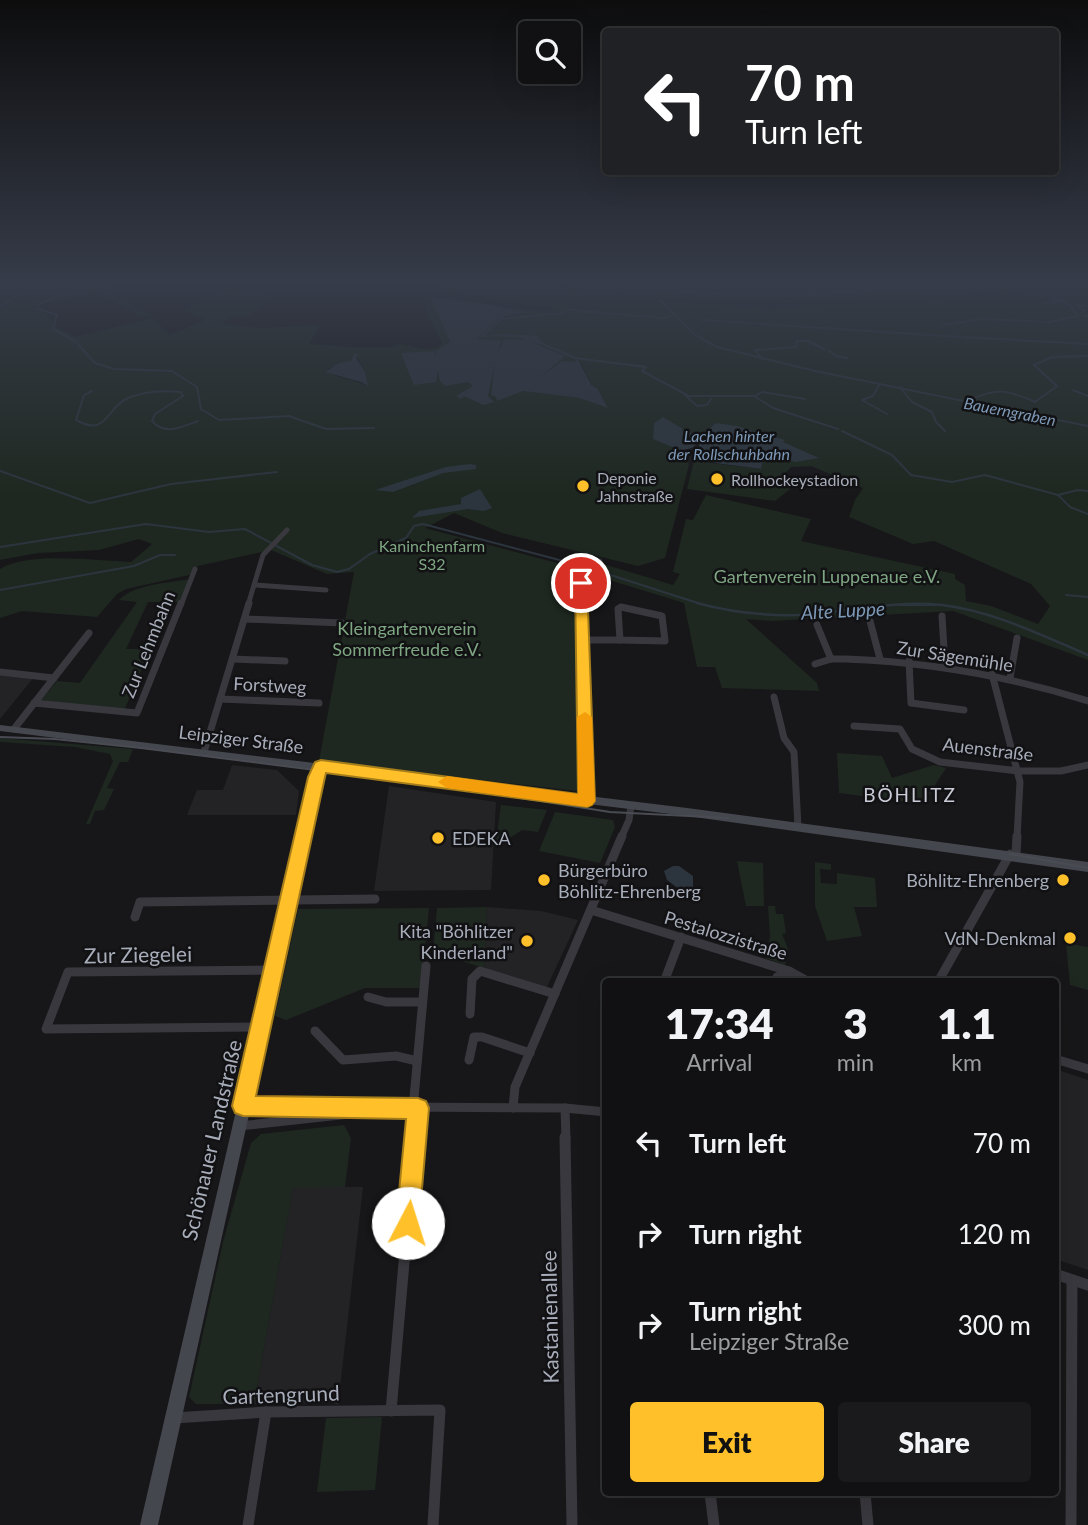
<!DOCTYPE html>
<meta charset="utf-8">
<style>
body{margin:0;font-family:Lato,sans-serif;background:#1a1a1c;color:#f1f3f6;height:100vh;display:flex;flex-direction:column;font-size:26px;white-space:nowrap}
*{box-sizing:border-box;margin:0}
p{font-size:23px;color:#9c9da0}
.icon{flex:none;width:38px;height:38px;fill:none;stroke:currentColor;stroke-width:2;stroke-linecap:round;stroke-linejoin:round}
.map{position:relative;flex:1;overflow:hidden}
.side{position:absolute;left:602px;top:978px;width:457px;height:518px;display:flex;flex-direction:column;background:#111113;border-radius:7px;box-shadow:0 7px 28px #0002,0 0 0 2px #303133}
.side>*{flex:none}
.guide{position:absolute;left:602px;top:28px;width:457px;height:147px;border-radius:7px;box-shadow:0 7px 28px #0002,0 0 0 2px #303133;background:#202124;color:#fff;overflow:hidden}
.tools{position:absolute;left:518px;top:21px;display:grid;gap:14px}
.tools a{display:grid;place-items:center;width:63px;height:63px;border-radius:7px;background:#111113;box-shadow:0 7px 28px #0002,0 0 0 2px #303133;font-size:35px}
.pin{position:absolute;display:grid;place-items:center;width:60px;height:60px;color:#fff;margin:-30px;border:4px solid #fff;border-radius:50%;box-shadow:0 2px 7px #0007}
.me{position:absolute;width:77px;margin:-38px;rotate:5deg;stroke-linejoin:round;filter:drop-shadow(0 0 5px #0008)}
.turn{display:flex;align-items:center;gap:24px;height:147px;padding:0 28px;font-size:32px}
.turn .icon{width:91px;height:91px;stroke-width:2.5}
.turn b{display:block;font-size:49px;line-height:60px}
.eta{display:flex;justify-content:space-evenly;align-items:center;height:119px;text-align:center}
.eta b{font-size:42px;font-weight:800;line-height:49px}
.primary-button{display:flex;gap:14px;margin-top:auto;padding:14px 28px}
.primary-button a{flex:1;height:80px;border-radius:7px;background:#ffc029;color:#111;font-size:28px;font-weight:800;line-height:80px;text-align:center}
.primary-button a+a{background:#1a1a1c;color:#f1f3f6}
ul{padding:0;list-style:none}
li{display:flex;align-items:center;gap:21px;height:91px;padding:0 28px}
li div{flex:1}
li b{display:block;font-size:26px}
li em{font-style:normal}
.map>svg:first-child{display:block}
.built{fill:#232326}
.green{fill:#1e2820;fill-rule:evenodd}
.water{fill:#2c353e}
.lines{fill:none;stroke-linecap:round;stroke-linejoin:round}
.stream-far1{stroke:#2c353e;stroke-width:2}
.stream{stroke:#2c353e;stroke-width:2.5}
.street-far3{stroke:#38383e;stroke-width:5}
.street-far2{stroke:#38383e;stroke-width:7}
.street-far1{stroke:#38383e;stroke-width:9}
.street{stroke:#38383e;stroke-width:11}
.secondary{fill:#45474f;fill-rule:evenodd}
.tram{stroke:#4a4c54;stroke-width:2}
.route{fill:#ffc029;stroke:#a67d1b;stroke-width:2}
.slow{fill:#f59e0b}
.poi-dot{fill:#ffc029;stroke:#121214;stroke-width:2.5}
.labels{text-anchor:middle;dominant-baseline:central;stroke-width:5;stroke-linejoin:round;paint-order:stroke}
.far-water-label{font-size:16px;font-style:italic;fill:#7d99b7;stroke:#121214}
.far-poi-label{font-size:16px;fill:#a8adba;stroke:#121214;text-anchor:start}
.far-park-label{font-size:16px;fill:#7ea682;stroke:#121214}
.park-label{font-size:18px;fill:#7ea682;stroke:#121214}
.street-label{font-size:18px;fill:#a8adba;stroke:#121214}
.poi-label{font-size:18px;fill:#a8adba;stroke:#121214;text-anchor:end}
.water-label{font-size:19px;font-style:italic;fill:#7d99b7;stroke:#121214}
.neighbourhood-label{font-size:19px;letter-spacing:2px;fill:#c9ccd6;stroke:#121214}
.near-street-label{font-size:21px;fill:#a8adba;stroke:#121214}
</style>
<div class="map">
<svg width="1088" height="1525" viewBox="0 0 1088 1525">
<rect width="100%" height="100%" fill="#171719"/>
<g class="built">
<path d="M 0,674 L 34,677 L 0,719 Z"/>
<path d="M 232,765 L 277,770 L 299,791 L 296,815 L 187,815 L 197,790 L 223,790 Z"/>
<path d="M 389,786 L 496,802 L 491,890 L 374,891 Z"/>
<path d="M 487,907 L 541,911 L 578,920 L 546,989 L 484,968 Z"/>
<path d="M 1058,1070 L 1088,1080 L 1088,1270 L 1055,1259 Z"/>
<path d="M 293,1187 L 363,1187 L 338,1405 L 332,1403 L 254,1404 Z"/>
</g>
<g class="green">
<path d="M 0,282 L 110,282 L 108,285 L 113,295 L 151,315 L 139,316 L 104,295 L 102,290 L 44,302 L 39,306 L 55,326 L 75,337 L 153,318 L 170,335 L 206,320 L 188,312 L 180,312 L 224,288 L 277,297 L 246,317 L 229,316 L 223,324 L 258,328 L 320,325 L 309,344 L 349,347 L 392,347 L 400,344 L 423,349 L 438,348 L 442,343 L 425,308 L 425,296 L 542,311 L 556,309 L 439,289 L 449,282 L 516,282 L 654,300 L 770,307 L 1088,290 L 1088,660 L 953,611 L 772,621 L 746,619 L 817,683 L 819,691 L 722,688 L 715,667 L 697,667 L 684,603 L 593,575 L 603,564 L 673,585 L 680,574 L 673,572 L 686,519 L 693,520 L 706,495 L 811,519 L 801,541 L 955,574 L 955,579 L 965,585 L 966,601 L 991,606 L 1038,624 L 1050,606 L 1031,584 L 934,541 L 913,544 L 849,517 L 855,500 L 863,488 L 811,466 L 791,467 L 781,478 L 794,486 L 775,501 L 687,489 L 694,461 L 761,469 L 764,456 L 700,461 L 697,456 L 701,440 L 708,434 L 783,442 L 784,440 L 716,423 L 701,435 L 666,430 L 687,457 L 689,465 L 665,558 L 638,566 L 502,533 L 454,513 L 425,528 L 576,568 L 582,785 L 577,791 L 319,761 L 354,572 L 327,574 L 271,550 L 198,566 L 189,575 L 126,589 L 117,594 L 97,617 L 22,611 L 0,618 L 0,569 C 29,551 97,561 131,562 L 152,544 L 139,539 L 99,550 L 38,553 L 0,560 ZM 432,298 L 509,307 L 526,313 L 501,317 L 472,340 L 498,354 L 488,375 L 442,348 L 450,342 ZM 356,355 L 365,372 L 367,386 C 356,379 336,380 327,369 L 351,361 ZM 562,361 L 582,365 L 592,386 L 597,388 L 607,407 L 579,398 L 524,391 Z"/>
<path d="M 538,282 L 580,282 L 686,294 L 785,297 L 1064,282 L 1088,282 L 1088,286 L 840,302 L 768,303 L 655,298 Z"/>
<path d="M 609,282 L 857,282 L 855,284 L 860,282 L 981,282 L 782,294 L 686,290 Z"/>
<path d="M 190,579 L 180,602 L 148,602 L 126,649 L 150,649 L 124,711 L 41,700 L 57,681 L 80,683 L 137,602 L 119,600 C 134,584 169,583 190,579 Z"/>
<path d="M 0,738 L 133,749 L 128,762 L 120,762 L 107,788 L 114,789 L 104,810 L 95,811 L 90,824 L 86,824 L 113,761 L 110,754 L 75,747 L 0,742 Z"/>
<path d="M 837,753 L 882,756 L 892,778 L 934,765 L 946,768 L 923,804 L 839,793 Z"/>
<path d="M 501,805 L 547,810 L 538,832 L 522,830 L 495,848 Z"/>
<path d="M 555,812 L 613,820 L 615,827 L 600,863 L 539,851 Z"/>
<path d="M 737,861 L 763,863 L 764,906 L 746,906 Z"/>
<path d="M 815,862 L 831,864 L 831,870 L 820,869 L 821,883 L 837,884 L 837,873 L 875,878 L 877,907 L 854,907 L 862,936 L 827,941 L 815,906 Z"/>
<path d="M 768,906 L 775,906 L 776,914 L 783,914 L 786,933 L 782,934 L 788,949 L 785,965 L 765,958 L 770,937 Z"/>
<path d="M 487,907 L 484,968 L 433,952 L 437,908 Z"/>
<path d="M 429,908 L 421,988 L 365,988 L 286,1020 L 275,1016 L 298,909 Z"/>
<path d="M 1066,943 L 1088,947 L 1088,990 L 1070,985 Z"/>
<path d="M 344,1125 L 351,1138 L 345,1187 L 293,1188 L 254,1404 L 196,1404 L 189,1397 L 223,1242 L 251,1143 L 261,1134 Z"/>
<path d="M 382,1417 L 375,1490 L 317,1492 L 326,1418 Z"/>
</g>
<g class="water">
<path d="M 580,282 L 729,293 L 782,294 L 981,282 L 1064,282 L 785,297 L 686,294 Z"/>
<path d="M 431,298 L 480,303 L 527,312 L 501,317 L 476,339 L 501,341 L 498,353 L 504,340 L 527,340 L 518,337 L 485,336 L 505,334 L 539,336 L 537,338 L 541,341 L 539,344 L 528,341 L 565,356 L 541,377 L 562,361 L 573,362 L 578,360 L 592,386 L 597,388 L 608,408 L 579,398 L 523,391 L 497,401 L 496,397 L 491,395 L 495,363 L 488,396 L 494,402 L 483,405 L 464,396 L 461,399 L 456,396 L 473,386 L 468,382 L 445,386 L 440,381 L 438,370 L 436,382 L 414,385 L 401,353 L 434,351 L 436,357 L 436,351 L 450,342 Z"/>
<path d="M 355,353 L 358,355 L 356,358 L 365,372 L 368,386 L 361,382 L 325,372 L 339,363 L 351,361 Z"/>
<path d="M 663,417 L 683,429 L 682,431 L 701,435 L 716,423 L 737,426 L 785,440 L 783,442 L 819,458 L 795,462 L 774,455 L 764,456 L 761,469 L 700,461 L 697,456 L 701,436 L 694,447 L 682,451 L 653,439 L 654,423 Z"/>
<path d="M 470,464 L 476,465 L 476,469 L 443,473 L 393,492 L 375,490 L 446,467 Z"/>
<path d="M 480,489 L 492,508 L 484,511 L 468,509 L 412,518 L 419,511 L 461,504 L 461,498 Z"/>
<path d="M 673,866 L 679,866 L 693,876 L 693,892 L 683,892 L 667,880 L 664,871 Z"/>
</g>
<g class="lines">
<g class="stream-far1">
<path d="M 97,282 L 39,304 L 36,308 L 57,315 L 53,329 L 75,341 L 95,363 L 114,369 L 172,371 L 197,387 L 201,409 L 219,420 L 289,416 L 326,429 L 374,428"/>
<path d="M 1053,298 L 1067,303 L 1077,314"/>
<path d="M 660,300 L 695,335 L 717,347 L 815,371 L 1088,426"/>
<path d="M 1043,304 L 1063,301"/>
<path d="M 0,306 L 43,282"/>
<path d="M 568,310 L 665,318 L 675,314"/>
<path d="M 1082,313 L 1085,311 L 1077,305 L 1088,306"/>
<path d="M 1084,316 L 1088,316"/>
<path d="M 702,320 L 959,337"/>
<path d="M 943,325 L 981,319 L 1050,322 L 1078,316"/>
<path d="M 487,336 L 482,336 L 501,319 L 564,313"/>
<path d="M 962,337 L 1088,344"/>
<path d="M 538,342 L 575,358 L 646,367 L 642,371 L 689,396 L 754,396 L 773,408 L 838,429"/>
<path d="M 828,350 L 836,356 L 847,358"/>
<path d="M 762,359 L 755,350 L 796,347 L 797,341 L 808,341 L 824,349"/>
<path d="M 879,385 L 873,396 L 862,400 L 887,414"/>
<path d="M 900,387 L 912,402 L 932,412 L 936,422 L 945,431"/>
<path d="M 1073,390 L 1088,396"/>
<path d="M 92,391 L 84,395 L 76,420 C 107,437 105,410 126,399 C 143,391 162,390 181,392 L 183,396 L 155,414 L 152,421 C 165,436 182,427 198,421"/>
<path d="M 685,395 L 697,406 L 707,405 L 711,399"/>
<path d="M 755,396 L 762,392 L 805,399"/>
<path d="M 969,400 C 998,388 1006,389 1035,402 L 1057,386 L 1034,365 L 1052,357 L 1088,356"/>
<path d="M 842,431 L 892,455 L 911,475 L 952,482 L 985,475 L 1058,495 L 1070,507 L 1088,514"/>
<path d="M 0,471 L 90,503 L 171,484 L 277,472"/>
<path d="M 1058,495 L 1078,490 L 1088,491"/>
<path d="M 0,547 L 146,524 L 209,532 L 245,529 L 312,565 L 337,572 L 349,569 L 370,554 L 406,538 L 414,526 L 423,524 L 586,567"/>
<path d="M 595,570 L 704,605"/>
<path d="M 0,590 L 134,566 L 160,555 L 175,555"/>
<path d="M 1066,595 L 1088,597"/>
<path d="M 893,605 L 938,605"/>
</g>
<path class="stream" d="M 697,603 C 730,612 764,616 798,615 C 846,612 894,600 942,605 C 993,611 1041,635 1088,655"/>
<g class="street-far3">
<path d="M 255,585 L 326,590"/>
<path d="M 181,605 L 195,569"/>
<path d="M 248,605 L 263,555 L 287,530"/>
<path d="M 580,605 L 583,582 L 600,561"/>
</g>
<g class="street-far2">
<path d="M 580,603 L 587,801"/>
<path d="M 621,607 L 662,616 L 665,641 L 620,640 L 618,609 Z"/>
<path d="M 942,616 L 945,666"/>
<path d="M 245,619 L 342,623"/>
<path d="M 870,621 L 880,659"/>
<path d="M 817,625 L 831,659"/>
<path d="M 583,640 L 620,640"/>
<path d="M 233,659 L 285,661"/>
<path d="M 909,661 L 911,703 L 964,710"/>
<path d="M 815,664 L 831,659 L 845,659 C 929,662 1008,676 1088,701"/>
<path d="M 0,672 L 54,678"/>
<path d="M 992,674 L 1020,782 L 1017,838"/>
<path d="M 1010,678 L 1017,638"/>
<path d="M 774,697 L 784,738 L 794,752 L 798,827"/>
<path d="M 220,699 L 319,703"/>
<path d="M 34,703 L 137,713 L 181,603"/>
<path d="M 854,726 L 900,729 L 912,749 L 940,762 L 1019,771 L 1061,771 L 1088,765"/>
<path d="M 14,729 L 89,633"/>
<path d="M 204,752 L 249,603"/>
<path d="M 621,838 L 629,820 L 631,806"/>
</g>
<g class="street-far1">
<path d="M 1016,855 L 1017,836"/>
<path d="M 591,910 L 789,971 L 809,982"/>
<path d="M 135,917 L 140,902 L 375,899"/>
<path d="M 664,982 L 681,937"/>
<path d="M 776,982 L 777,977 L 789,971"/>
<path d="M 938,982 L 1010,854"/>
<path d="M 368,997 L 386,1002 L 422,1002"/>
<path d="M 470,1014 L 472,979 L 480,971 L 555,994"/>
<path d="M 260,1027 L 46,1029 L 68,972 L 273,970"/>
<path d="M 315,1031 L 343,1060 L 396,1056 L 417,1061"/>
<path d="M 1055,1059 L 1088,1069"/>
<path d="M 469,1060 L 474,1037 L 482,1037 L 530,1053"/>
<path d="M 243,1106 L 565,1108 L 606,1112"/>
<path d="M 513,1108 L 515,1087 L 622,836"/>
<path d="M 565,1108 L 566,1139"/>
<path d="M 413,1109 L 426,966"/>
<path d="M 239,1126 L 377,1111"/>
<path d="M 415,1139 L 418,1108"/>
</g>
<g class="street">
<path d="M 565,1137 L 572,1525"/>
<path d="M 1055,1274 L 1088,1285"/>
<path d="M 391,1411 L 415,1137"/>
<path d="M 174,1418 L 266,1412 L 440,1410 L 433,1525"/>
<path d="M 710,1493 L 714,1525"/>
<path d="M 865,1493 L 868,1525"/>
<path d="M 248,1525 L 266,1412"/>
<path d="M 1071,1525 L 1072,1280"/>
</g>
<path class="secondary" d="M 0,725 L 687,808 L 1088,862 L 1088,872 L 687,816 L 325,772 L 158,1525 L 140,1525 L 315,770 L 0,731 Z"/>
<g class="tram">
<path d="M 0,737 L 55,739 L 141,748 L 464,789 L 610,812 L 728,818"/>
<path d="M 1010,854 L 1088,868"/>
</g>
</g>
<linearGradient id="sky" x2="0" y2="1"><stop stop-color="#0d0d0e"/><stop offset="0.57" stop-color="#363c49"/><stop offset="1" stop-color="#363c49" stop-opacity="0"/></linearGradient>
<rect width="1088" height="496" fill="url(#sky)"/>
<path class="route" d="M 581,579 L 587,583 L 595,801 L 592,805 L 587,807 L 326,773 L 325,777 L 256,1096 L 418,1098 L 426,1101 L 429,1108 L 419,1223 L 416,1231 L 408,1235 L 399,1231 L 396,1223 L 406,1119 L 243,1116 L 235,1113 L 232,1106 L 308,777 L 315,762 L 321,760 L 578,794 L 575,583 Z"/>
<path class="slow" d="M 585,712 L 592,717 L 595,801 L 592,805 L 587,807 L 447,788 L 438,782 L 447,776 L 578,794 L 577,717 Z"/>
<g class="poi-dot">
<circle cx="717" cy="479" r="7"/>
<circle cx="583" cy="486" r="7"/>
<circle cx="438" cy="838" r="7"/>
<circle cx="544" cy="880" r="7"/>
<circle cx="1063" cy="880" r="7"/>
<circle cx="1070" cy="938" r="7"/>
<circle cx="527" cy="941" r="7"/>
</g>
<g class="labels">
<g class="far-water-label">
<text transform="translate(1010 411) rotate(11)">Bauerngraben</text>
<text x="729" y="435">Lachen hinter<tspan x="729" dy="18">der Rollschuhbahn</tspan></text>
</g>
<g class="far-poi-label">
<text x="597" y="477">Deponie<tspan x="597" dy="18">Jahnstraße</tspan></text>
<text x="731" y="479">Rollhockeystadion</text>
</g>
<g class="far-park-label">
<text x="432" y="545">Kaninchenfarm<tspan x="432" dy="18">S32</tspan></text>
</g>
<g class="park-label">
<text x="827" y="576">Gartenverein Luppenaue e.V.</text>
<text x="407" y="628">Kleingartenverein<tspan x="407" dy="21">Sommerfreude e.V.</tspan></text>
</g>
<g class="street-label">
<text transform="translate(148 644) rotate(-68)">Zur Lehmbahn</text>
<text transform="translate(955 656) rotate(9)">Zur Sägemühle</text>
<text transform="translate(270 685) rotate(3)">Forstweg</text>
<text transform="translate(241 739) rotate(7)">Leipziger Straße</text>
<text transform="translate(988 749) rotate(7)">Auenstraße</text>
<text transform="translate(726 935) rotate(17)">Pestalozzistraße</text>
</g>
<g class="poi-label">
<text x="452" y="838" text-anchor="start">EDEKA</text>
<text x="558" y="870" text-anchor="start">Bürgerbüro<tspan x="558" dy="21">Böhlitz-Ehrenberg</tspan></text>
<text x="1049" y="880">Böhlitz-Ehrenberg</text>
<text x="513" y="931">Kita "Böhlitzer<tspan x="513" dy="21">Kinderland"</tspan></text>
<text x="1056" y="938">VdN-Denkmal</text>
</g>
<g class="water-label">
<text transform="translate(843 610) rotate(-3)">Alte Luppe</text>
</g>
<g class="neighbourhood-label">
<text x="910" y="794">BÖHLITZ</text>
</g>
<g class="near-street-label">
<text transform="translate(138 954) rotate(-1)">Zur Ziegelei</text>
<text transform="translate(211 1140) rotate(-77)">Schönauer Landstraße</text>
<text transform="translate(549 1317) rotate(-91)">Kastanienallee</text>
<text transform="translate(281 1394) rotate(-2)">Gartengrund</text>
</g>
</g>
</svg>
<div class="tools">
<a><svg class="icon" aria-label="search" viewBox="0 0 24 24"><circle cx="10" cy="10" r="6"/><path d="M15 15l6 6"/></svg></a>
</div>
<div class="pin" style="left:581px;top:583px;background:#d93025"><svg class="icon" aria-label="arrive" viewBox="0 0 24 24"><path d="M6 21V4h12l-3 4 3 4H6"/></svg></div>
<svg class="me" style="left:408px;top:1223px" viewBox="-20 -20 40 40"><circle r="19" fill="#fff"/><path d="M0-13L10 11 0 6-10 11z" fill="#ffc029"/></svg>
<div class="guide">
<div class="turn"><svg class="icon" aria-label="left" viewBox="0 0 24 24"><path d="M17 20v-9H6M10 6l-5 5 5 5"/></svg><div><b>70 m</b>Turn left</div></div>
</div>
<section class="side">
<div class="eta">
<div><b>17:34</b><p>Arrival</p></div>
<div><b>3</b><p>min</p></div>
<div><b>1.1</b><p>km</p></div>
</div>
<ul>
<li><svg class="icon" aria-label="left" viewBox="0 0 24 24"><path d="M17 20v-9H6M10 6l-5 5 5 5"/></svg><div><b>Turn left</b></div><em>70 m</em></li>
<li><svg class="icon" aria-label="right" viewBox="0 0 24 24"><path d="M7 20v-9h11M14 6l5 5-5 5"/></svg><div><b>Turn right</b></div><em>120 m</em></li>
<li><svg class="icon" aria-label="right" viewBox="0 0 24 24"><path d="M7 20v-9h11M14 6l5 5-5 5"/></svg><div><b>Turn right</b><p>Leipziger Straße</p></div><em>300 m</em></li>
</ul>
<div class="primary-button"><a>Exit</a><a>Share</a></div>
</section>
</div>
